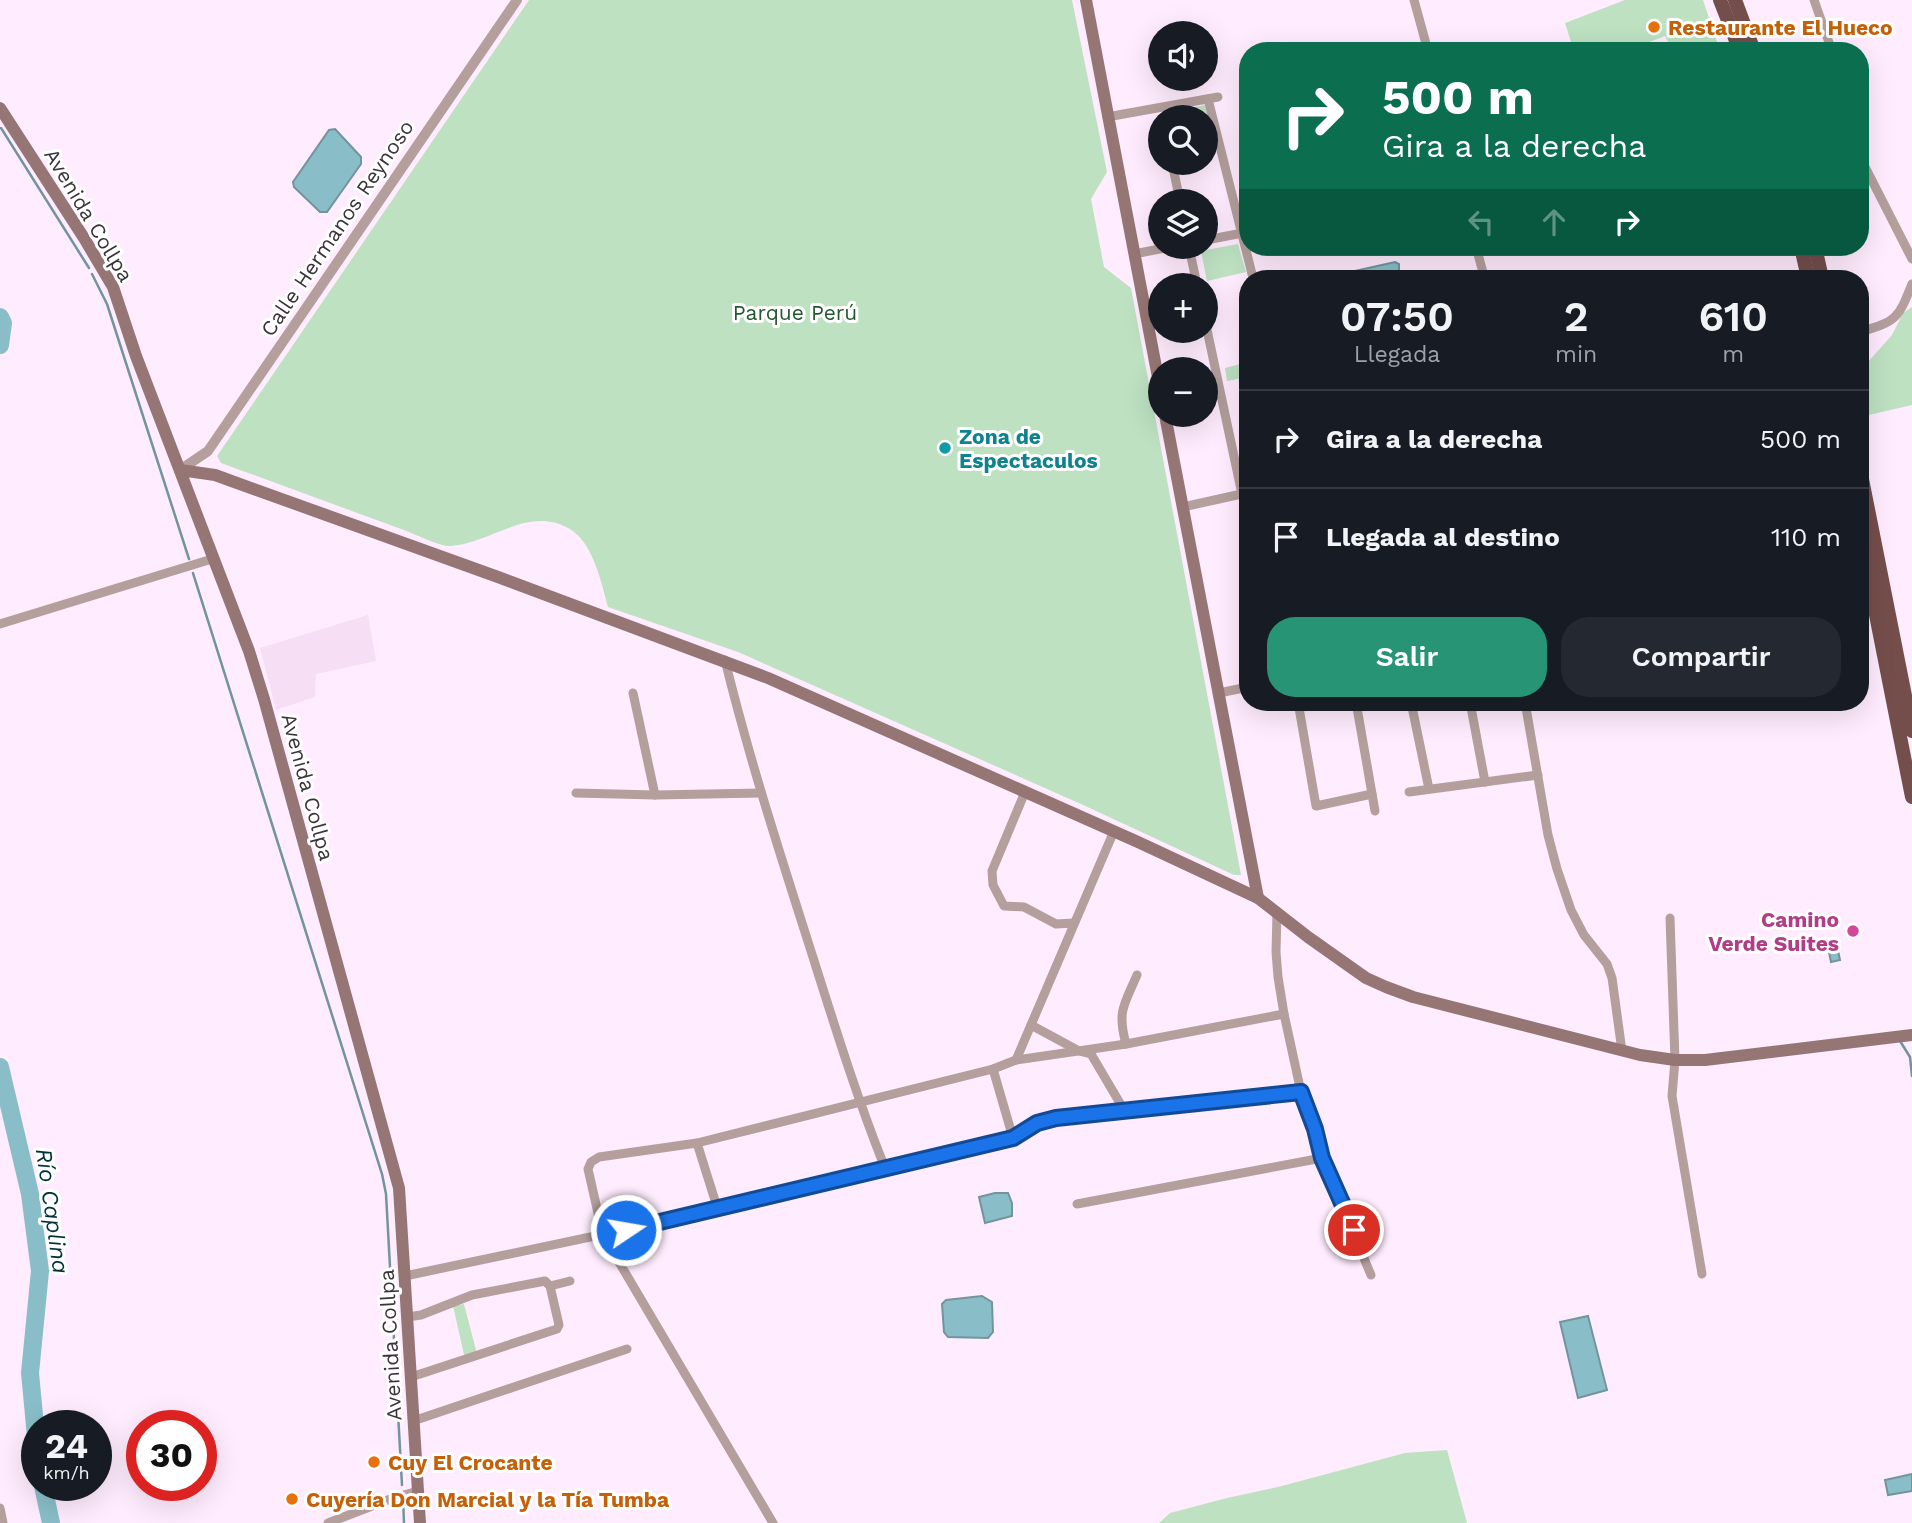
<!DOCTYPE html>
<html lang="es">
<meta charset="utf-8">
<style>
body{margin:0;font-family:"Work Sans",sans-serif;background:#242831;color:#f1f3f6;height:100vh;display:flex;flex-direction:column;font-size:26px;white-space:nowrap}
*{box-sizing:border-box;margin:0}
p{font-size:23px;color:#9ea1a6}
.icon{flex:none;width:38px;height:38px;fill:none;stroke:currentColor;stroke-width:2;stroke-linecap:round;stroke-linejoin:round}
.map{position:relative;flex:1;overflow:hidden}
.sheet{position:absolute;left:1239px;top:270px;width:630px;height:441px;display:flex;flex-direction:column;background:#171b24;border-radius:28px;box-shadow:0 7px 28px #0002}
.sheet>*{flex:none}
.top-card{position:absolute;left:1239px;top:42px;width:630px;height:214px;border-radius:28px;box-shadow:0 7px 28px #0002;background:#0b6e4f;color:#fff;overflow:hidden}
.fabs{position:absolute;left:1148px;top:21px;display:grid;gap:14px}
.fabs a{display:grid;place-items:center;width:70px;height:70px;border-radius:50%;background:#171b24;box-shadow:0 7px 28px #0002;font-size:35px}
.speed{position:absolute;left:21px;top:1410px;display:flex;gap:14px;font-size:35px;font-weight:700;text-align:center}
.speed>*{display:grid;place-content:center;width:91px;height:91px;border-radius:50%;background:#171b24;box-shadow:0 7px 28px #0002;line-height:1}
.speed small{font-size:18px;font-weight:400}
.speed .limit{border:10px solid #d22;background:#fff;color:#111}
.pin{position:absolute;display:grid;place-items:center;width:60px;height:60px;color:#fff;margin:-30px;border:4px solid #fff;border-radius:50%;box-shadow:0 2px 7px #0007}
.me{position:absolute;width:77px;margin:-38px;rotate:78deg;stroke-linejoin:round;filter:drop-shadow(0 0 5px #0008)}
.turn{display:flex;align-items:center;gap:24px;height:147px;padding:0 28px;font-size:32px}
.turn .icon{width:91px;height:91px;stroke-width:2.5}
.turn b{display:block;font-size:49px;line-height:60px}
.lanes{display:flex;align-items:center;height:66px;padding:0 28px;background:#0003;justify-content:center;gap:35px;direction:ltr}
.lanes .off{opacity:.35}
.eta{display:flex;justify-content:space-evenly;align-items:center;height:119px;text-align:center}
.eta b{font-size:42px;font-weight:600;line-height:49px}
.primary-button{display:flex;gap:14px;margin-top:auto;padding:14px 28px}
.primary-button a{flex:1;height:80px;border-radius:28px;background:#269475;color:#fff;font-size:28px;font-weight:600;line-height:80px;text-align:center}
.primary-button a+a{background:#242831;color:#f1f3f6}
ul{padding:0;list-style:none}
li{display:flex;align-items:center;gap:21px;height:98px;padding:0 28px;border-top:2px solid #363941}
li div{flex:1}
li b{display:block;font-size:26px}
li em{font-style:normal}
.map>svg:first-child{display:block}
.built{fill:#f6def5}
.green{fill:#bee1c2}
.water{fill:#89bec8;stroke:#72949d;stroke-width:2}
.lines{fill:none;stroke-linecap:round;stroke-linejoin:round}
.stream{stroke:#72949d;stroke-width:2.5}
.river{stroke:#89bec8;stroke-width:18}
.minor{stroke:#b49f9d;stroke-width:9}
.tertiary{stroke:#b49f9d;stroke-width:10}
.secondary{stroke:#957674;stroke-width:12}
.trunk{stroke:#744e4b;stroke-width:14}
.route-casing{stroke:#114b97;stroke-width:18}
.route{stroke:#1a73e8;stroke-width:12}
.food-dot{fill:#e8710a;stroke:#fff;stroke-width:2.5}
.culture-dot{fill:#0f9aa8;stroke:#fff;stroke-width:2.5}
.hotel-dot{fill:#d1479c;stroke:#fff;stroke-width:2.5}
.labels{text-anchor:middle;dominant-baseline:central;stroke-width:6;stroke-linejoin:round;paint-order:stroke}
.food-label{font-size:21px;font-weight:bold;fill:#c56008;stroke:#fff;text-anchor:start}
.street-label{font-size:21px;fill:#3b333a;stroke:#fff}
.park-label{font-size:21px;fill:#23572f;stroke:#fff}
.culture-label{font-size:21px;font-weight:bold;fill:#0d838f;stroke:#fff;text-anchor:start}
.hotel-label{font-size:21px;font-weight:bold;fill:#b23c85;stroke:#fff;text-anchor:end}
.water-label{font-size:23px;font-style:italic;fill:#00323a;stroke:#fff}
</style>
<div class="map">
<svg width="1912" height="1523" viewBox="0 0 1912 1523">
<rect width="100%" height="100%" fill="#ffecfe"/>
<path class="built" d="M 368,615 L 376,661 L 316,674 L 315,697 L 276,710 L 260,648 Z"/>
<g class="green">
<path d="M 529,0 L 1072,0 L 1107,172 L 1091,199 L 1104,267 L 1131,288 L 1241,875 L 1234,875 L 1081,804 L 738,652 L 608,607 C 601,582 593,541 568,528 C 528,506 491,543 451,546 C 440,547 413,533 401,529 C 341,507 281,485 221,463 L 217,456 Z"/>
<path d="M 1625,0 L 1703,0 L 1717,42 L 1686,51 L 1673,51 L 1665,36 L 1626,51 L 1574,51 L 1565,23 Z"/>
<path d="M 1205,105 L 1210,126 L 1206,127 L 1206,117 L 1167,117 L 1166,113 Z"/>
<path d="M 1238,244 L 1246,272 L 1207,281 L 1201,251 Z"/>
<path d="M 1912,307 L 1912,405 L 1860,417 L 1860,371 L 1892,335 L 1903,313 Z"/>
<path d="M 1248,362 L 1248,377 L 1227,381 L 1225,368 Z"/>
<path d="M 464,1304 L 477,1354 L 465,1359 L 453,1306 Z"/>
<path d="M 1447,1450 L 1467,1523 L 1159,1523 L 1170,1513 L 1227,1498 L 1278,1487 L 1405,1453 Z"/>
</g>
<g class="water">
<path d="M 335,129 L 361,157 L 361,164 L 327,212 L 320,212 L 294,187 L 293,182 L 329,130 Z"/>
<path d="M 1395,262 L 1399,264 L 1399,272 L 1371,278 L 1340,278 L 1341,274 Z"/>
<path d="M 1836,941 L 1840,960 L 1831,962 L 1827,943 Z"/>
<path d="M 995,1193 L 1008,1193 L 1012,1203 L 1012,1216 L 985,1223 L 979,1197 Z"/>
<path d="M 982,1296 L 992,1302 L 993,1332 L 988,1338 L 948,1337 L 944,1332 L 942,1304 L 946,1300 Z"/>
<path d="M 1588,1316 L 1607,1390 L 1578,1398 L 1560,1322 Z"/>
<path d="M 1912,1474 L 1912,1491 L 1888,1495 L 1885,1480 Z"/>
</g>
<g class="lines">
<g class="stream">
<path d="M 1,128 L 89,268"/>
<path d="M 92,274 L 107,304 L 189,559"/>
<path d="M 193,573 L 382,1174 L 386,1194 L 402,1485"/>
<path d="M 1900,1041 L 1910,1057 L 1912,1076"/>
<path d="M 403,1499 L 404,1523"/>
</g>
<g class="river">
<path d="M 0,317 L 3,323 L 0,345"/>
<path d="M 0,1067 L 30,1194 L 40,1271 L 30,1373 L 37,1447"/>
<path d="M 43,1486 L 51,1523"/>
</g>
<g class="minor">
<path d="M 1414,0 L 1428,51"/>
<path d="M 1814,0 L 1832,51"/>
<path d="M 1815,51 L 1830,45"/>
<path d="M 1208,99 L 1253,278"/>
<path d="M 1107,117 L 1218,97"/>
<path d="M 1860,157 L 1912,259"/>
<path d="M 1172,163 L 1180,201"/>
<path d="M 1206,240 L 1248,232"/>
<path d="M 1189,247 L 1197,285"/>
<path d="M 1476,247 L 1484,276"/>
<path d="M 1134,254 L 1170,247"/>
<path d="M 1206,325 L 1242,494"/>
<path d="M 1860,332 C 1897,321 1898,319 1912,284"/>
<path d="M 1183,507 L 1246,493"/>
<path d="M 0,624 L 212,559"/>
<path d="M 725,660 C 747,750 775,838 803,926 C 829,1007 853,1088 885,1168"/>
<path d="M 633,693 L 655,795"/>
<path d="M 1219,693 L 1248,687"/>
<path d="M 1298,702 L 1316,806 L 1372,794"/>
<path d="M 1356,702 L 1375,811"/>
<path d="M 1411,702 L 1429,789"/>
<path d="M 1470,702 L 1485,782"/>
<path d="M 1525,702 L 1548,835 L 1557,869 L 1571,910 L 1584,935 L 1607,964 L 1612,978 L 1622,1051"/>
<path d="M 1025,792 L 992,871 L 993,885 L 1004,906 L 1024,907 L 1056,924 L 1074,923"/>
<path d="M 1409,792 L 1538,775"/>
<path d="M 576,793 L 655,795 L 761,793"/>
<path d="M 1277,912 L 1276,952 L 1278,977 L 1284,1014 L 1301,1092 L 1315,1129 L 1322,1158 L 1371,1275"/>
<path d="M 1670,918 L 1675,1060 L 1672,1096 L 1702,1274"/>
<path d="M 1031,1025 L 1079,1051 L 1091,1054 L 1124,1110"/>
<path d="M 1126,1044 C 1117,1011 1124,1005 1137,975"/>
<path d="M 1016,1060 L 1114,831"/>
<path d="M 993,1069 L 1013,1138"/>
<path d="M 697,1143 L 718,1210"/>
<path d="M 1077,1204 L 1322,1158"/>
<path d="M 405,1276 L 718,1210 L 1013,1138 L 1037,1123 L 1056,1118 L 1301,1092"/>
<path d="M 550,1286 L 570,1281"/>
<path d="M 407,1317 L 421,1315 L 472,1295 L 545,1281 L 550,1286 L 559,1325 L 557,1329 L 411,1377"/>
<path d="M 413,1421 L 627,1349"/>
<path d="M 0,1508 L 3,1523"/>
<path d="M 328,1523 L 393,1498 L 418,1491"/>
<path d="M 773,1523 L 603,1235 L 588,1169 L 591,1162 L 599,1157 L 697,1143 L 993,1069 L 1016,1060 L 1126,1044 L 1284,1014"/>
</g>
<path class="tertiary" d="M 180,470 L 208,451 L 517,0"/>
<g class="secondary">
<path d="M 1086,0 L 1160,388"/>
<path d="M 0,108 L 84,238 L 113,287 L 136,356 L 249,651 L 264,699 L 399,1188 L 420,1523"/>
<path d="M 1165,415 L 1258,898"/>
<path d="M 180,470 L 215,475 L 498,577 L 768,678 L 1138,842 L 1258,898 L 1308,937 L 1366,978 L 1386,987 L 1413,997 L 1640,1055 L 1675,1060 L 1705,1060 L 1912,1035"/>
</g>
<g class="trunk">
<path d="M 1720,0 L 1740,51"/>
<path d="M 1735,0 L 1754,51"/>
<path d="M 1801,247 L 1808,278"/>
<path d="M 1815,247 L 1822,278"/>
<path d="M 1860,469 L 1912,731"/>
<path d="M 1860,534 L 1912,797"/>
</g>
</g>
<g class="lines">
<g class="route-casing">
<path id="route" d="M 626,1230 L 1013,1138 L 1037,1123 L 1056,1118 L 1301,1092 L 1315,1129 L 1322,1158 L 1354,1230"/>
</g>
<use href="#route" class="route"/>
</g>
<g class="food-dot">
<circle cx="1654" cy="27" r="7"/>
<circle cx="374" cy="1462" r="7"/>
<circle cx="292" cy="1499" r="7"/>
</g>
<circle class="culture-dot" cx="945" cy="448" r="7"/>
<circle class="hotel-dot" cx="1853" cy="931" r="7"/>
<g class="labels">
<g class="food-label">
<text x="1668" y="27">Restaurante El Hueco</text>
<text x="388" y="1462">Cuy El Crocante</text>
<text x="306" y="1499">Cuyería Don Marcial y la Tía Tumba</text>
</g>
<g class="street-label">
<text transform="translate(89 215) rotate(59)">Avenida Collpa</text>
<text transform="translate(337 228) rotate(-56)">Calle Hermanos Reynoso</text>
<text transform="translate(308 787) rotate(75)">Avenida Collpa</text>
<text transform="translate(390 1345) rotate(-93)">Avenida Collpa</text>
</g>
<g class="park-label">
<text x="795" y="312">Parque Perú</text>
</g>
<g class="culture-label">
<text x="959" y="436">Zona de<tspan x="959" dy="24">Espectaculos</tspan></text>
</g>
<g class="hotel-label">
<text x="1839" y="919">Camino<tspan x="1839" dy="24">Verde Suites</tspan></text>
</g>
<g class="water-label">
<text transform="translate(52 1211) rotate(82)">Río Caplina</text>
</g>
</g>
</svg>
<div class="fabs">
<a><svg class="icon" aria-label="sound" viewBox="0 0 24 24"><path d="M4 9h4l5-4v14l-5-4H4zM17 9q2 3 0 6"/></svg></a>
<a><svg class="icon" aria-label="search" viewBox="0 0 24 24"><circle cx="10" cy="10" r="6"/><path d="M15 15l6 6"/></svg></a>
<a><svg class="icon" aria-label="layers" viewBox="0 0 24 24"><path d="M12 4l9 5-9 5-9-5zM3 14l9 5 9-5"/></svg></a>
<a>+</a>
<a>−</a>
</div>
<div class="speed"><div>24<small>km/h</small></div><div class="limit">30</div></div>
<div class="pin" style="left:1354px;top:1230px;background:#d93025"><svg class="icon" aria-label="arrive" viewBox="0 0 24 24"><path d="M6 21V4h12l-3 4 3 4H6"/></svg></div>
<svg class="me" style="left:626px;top:1230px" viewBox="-20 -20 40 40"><circle r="17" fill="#1a73e8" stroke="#fff" stroke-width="3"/><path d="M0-11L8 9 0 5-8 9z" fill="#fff"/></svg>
<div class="top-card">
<div class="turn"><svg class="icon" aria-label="right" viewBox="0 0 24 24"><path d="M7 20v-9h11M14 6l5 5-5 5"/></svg><div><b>500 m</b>Gira a la derecha</div></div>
<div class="lanes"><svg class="icon off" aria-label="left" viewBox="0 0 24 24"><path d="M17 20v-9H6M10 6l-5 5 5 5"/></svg><svg class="icon off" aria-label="ahead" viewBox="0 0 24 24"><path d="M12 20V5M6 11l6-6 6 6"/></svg><svg class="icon" aria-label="right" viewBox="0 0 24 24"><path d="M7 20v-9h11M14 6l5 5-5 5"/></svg></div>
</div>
<section class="sheet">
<div class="eta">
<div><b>07:50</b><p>Llegada</p></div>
<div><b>2</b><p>min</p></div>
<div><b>610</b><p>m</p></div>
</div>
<ul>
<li><svg class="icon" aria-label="right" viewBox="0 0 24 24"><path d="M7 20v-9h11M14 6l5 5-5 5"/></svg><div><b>Gira a la derecha</b></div><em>500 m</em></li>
<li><svg class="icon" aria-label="arrive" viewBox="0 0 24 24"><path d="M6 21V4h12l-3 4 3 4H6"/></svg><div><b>Llegada al destino</b></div><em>110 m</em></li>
</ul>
<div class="primary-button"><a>Salir</a><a>Compartir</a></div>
</section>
</div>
